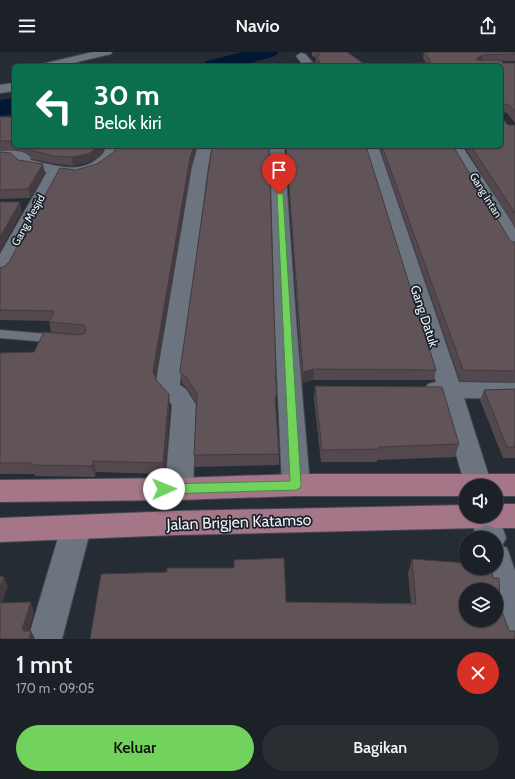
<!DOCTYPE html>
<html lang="id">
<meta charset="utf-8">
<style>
body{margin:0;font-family:Cabin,sans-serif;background:#292e33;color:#f1f3f6;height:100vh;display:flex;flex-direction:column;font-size:15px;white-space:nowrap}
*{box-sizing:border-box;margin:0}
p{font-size:13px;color:#a0a3a7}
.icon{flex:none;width:22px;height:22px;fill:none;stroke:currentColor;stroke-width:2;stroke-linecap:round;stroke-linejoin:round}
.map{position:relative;height:587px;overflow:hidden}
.details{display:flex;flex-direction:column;background:#1c2127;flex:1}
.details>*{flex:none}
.hud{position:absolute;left:12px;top:12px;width:491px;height:84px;border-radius:6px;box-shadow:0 1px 3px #0004,0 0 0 1px #3a3e44;background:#0b6e4f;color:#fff;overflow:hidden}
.tools{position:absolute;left:459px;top:427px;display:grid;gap:8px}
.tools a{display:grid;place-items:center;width:44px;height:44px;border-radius:50%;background:#1c2127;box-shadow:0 1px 3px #0004,0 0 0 1px #3a3e44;font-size:20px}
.pin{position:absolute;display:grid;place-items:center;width:34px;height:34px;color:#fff;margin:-41px -17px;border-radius:50% 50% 50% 0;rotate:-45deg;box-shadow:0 0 4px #0007}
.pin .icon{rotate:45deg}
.me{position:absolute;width:44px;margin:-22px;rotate:89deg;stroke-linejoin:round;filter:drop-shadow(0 0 3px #0008)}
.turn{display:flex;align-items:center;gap:14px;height:84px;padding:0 16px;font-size:18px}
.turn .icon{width:52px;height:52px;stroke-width:2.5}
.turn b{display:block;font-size:28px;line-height:34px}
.round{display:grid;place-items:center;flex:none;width:42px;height:42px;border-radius:21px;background:#292e33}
.overview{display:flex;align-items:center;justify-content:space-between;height:68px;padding:0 16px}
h1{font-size:24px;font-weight:600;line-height:30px}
.button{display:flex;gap:8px;margin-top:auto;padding:8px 16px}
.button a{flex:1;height:46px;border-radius:24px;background:#71d25e;color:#111;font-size:16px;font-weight:600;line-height:46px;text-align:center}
.button a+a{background:#292e33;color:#f1f3f6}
header{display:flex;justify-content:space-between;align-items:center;height:52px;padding:0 16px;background:#1c2127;font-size:18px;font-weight:600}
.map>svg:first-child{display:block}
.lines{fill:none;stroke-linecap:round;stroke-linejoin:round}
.river{fill:#001831;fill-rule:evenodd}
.lane-casing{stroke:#444951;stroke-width:2}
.street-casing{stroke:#444951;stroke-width:2}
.primary-casing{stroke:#444951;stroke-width:2}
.lane{fill:#6c747f;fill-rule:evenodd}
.street{fill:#6c747f;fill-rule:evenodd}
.primary{fill:#a47688;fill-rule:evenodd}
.wall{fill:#53484d}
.shaded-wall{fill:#443b3e}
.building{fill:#615459;stroke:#443b3e;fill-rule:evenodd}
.route{fill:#71d25e;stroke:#49883d}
.labels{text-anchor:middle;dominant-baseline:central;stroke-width:3.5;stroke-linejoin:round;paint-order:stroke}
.far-street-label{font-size:11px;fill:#edf1f7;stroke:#1b222a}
.street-label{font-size:13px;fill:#edf1f7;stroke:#1b222a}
.near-street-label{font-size:16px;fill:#edf1f7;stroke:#1b222a}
</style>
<header><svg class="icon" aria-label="menu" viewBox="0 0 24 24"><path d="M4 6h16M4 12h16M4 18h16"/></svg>Navio<svg class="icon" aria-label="share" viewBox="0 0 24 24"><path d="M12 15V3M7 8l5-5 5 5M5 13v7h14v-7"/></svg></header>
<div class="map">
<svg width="515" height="587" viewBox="0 0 515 587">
<rect width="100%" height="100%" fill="#252c34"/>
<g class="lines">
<g class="river">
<path d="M 243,0 L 279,0 L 275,4 L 240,14 L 203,14 L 206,9 Z"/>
<path d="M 14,46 L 14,62 L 0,64 L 0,48 Z"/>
</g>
<g class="lane-casing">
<path id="lane" d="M 0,278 L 59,283 L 64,284 L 65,287 L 64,290 L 59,291 L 0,286 Z"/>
</g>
<g class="street-casing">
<g id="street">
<path d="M 93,0 L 112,0 L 111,2 L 60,14 L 40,14 L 42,12 Z"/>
<path d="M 301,1 L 305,2 L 316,14 L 304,14 L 296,4 Z"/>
<path d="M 14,31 L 14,39 L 0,41 L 0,33 Z"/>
<path d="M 103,94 L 117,94 L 119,97 C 116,113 95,124 80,125 C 74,126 67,124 61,123 L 10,219 L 7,223 L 0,225 L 0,202 L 47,120 L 20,115 L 14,110 L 15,108 L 0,107 L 0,99 C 10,99 25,97 31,106 L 30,108 C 51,112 79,123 97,107 C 101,104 104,102 105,97 Z"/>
<path d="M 198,94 L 212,94 L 208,115 L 180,330 L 180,333 L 186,337 L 196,353 L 193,437 L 189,445 L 179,448 L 169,445 L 165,437 L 172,353 C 166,343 158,344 156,330 L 192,115 Z"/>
<path d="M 270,94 L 284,94 L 297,281 L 310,433 L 306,441 L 296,444 L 286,441 L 282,433 L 275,281 Z"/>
<path d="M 364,94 L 378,94 L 459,330 L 515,331 L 515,347 L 464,346 L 492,434 L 466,434 L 466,437 L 440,346 L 428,344 L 424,338 L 428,332 L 436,330 Z"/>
<path d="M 448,94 L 462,94 L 511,169 L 515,177 L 515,199 L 509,198 L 493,169 Z"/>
<path d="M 496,457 L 506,486 L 502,494 L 507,496 L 515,519 L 515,587 L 503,587 L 496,567 L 496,538 L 489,538 L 484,516 L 496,516 L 496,486 L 476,486 L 471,464 L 496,464 Z"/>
<path d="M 76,464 L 86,467 L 91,476 L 62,587 L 28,587 L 61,476 L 66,467 Z"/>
</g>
</g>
<g class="primary-casing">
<g id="primary">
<path d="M 296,422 L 515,422 L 515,444 L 496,444 L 496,434 L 466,434 L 466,444 L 296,444 L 179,448 L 0,450 L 0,428 L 179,426 Z"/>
<path d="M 496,452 L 515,452 L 515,476 L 496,476 L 487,473 L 478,476 L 177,483 L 0,490 L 0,466 L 177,459 L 466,453 L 466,464 L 496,464 Z"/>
</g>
</g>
<use href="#lane" class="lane"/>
<use href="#street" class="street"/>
<use href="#primary" class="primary"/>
</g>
<g class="wall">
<path d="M 312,0 L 347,0 L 367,14 L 315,11 L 316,6 L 312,4 Z"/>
<path d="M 424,0 L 515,0 L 515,9 L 501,9 L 503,11 L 515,11 L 515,71 L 507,61 L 502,60 L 502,66 L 508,73 L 515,73 L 515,175 L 464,94 L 501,94 L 501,14 L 414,14 L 414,11 L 426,11 L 423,6 Z"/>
<path d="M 0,65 L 14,65 L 14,94 L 103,94 L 103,100 L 96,106 L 89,110 L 73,114 L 56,112 L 32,107 L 29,102 L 17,98 L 0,98 Z"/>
<path d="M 286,94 L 366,94 L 436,318 L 434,328 L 313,328 L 305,330 L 302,332 Z"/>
<path d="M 379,94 L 453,94 L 511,190 L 515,190 L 515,330 L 460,329 Z"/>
<path d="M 0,100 L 45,121 L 30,146 L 0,147 Z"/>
<path d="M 191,115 L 155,326 L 156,328 L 170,353 L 165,422 L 96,420 L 95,425 L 35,424 L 34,422 L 0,422 L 0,301 L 34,300 L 79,283 L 51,280 L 49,269 L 0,268 L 0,216 L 5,214 L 9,210 L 76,118 Z"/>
<path d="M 180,319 L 276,323 L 276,355 L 279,402 L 279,413 L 195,415 L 194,403 L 196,351 L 187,336 L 182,332 Z"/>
<path d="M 315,334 L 459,392 L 455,405 L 377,408 L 377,410 L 321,410 L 314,347 Z"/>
<path d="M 515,337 L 515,406 L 503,406 L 480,348 L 484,338 Z"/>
<path d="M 412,507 L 500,554 L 509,579 L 515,587 L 286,550 L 411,551 L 408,521 Z"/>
</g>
<g class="shaded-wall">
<path d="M 483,3 L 482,10 L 475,13 L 477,6 Z"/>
<path d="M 98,94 L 103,94 L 103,100 L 96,106 L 89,110 L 73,114 L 72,105 Z"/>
<path d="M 194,94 L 197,94 L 191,115 L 155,330 L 153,319 L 190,106 Z"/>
<path d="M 43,112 L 45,121 L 30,146 L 28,137 Z"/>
<path d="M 20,150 L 22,160 L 0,199 L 0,185 Z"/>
<path d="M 314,317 L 313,328 L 305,330 L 302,332 L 303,321 L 305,319 Z"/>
<path d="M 169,342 L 170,353 L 165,422 L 163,411 Z"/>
<path d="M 93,409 L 96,420 L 95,425 L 92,414 Z"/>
<path d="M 4,525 L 8,535 L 0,556 L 0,535 Z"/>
<path d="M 31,550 L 34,560 L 27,587 L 22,577 Z"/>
<path d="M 31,579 L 35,587 L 29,587 Z"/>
</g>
<g class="building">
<path d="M 317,0 L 347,0 L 367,14 L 271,14 L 320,10 L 316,4 L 321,4 Z"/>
<path d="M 425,0 L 515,0 L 515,2 L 483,3 L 477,6 L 477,8 L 501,8 L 503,11 L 515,11 L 515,60 L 509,53 L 502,52 L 502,66 L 508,73 L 515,73 L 515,161 L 471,94 L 501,94 L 501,14 L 416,14 L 414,11 L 431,11 Z"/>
<rect x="0" y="65" width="14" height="24"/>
<path d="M 28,94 L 98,94 L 95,97 L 88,102 L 72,105 L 54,104 L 30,98 Z"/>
<path d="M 117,94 L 194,94 L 190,106 L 153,319 L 156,328 L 169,342 L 163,411 L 93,409 L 92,414 L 32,413 L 32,411 L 0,411 L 0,301 L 34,300 L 44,280 L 79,283 L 84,282 L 86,278 L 84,273 L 49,270 L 54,259 L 0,258 L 0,216 L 5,214 L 9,210 L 60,116 L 76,118 L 97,112 L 114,100 Z"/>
<path d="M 212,94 L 269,94 L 276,323 L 275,323 L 277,344 L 275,344 L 279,402 L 194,403 L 197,342 L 186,325 L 180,321 L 180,319 Z"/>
<path d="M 286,94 L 366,94 L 436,318 L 314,317 L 305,319 L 303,321 Z"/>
<path d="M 382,94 L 453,94 L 511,190 L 515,190 L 515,319 L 463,318 Z"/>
<path d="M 0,100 L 11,101 L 18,108 L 43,112 L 28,137 L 0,138 Z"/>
<path d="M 0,150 L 20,150 L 0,185 Z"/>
<path d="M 315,334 L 442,335 L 459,392 L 379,395 L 379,397 L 322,398 Z"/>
<path d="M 515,337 L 515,395 L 507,395 L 484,338 Z"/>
<path d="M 284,506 L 286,550 L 416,552 L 412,507 L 466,511 L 466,516 L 491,516 L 493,526 L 499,526 L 500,554 L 509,579 L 515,579 L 515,587 L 90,587 L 101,522 L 167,520 L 167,516 L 234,516 L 234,508 ZM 466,538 L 496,538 L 496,568 L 466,568 Z"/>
<path d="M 0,524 L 4,525 L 0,535 Z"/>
<path d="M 31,550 L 22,577 L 24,579 L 31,579 L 29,587 L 0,587 L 0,551 Z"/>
</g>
<path class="route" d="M 277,141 L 283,142 L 301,433 L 300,436 L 296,438 L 164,442 L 160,440 L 158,437 L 160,434 L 164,432 L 290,429 Z"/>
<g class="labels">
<g class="far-street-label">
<text transform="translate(486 143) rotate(58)">Gang Intan</text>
<text transform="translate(28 168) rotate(-61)">Gang Mesjid</text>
</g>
<g class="street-label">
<text transform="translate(425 264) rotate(72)">Gang Datuk</text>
</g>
<g class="near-street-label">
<text transform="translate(239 470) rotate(-2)">Jalan Brigjen Katamso</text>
</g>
</g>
</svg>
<div class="tools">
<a><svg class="icon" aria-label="sound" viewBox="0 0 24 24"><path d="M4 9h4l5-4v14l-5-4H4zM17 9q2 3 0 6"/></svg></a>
<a><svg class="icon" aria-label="search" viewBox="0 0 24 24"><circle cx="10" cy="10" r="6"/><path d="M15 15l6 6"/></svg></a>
<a><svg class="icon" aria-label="layers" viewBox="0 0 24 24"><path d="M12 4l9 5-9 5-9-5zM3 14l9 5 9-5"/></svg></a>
</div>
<div class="pin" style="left:279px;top:142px;background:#d93025"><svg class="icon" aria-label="arrive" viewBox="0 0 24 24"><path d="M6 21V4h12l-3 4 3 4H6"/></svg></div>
<svg class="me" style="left:164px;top:437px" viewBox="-20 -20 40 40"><circle r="19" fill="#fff"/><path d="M0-13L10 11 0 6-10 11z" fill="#71d25e"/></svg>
<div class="hud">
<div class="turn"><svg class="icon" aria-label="left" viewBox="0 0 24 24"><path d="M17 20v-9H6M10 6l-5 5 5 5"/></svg><div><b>30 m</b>Belok kiri</div></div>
</div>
</div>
<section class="details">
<div class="overview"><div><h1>1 mnt</h1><p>170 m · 09:05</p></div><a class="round" style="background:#d93025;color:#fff"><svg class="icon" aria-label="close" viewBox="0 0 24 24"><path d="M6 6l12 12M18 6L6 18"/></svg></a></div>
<div class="button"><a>Keluar</a><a>Bagikan</a></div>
</section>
